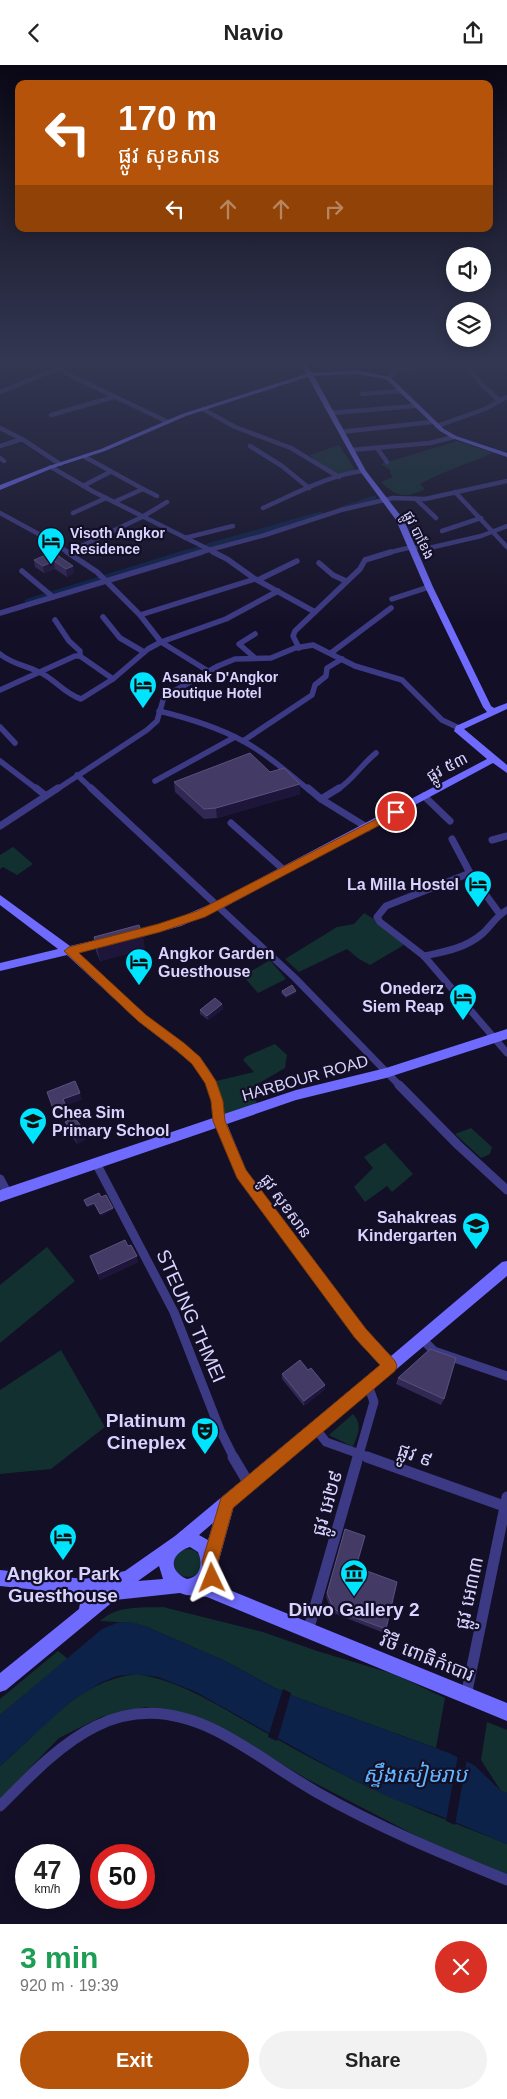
<!DOCTYPE html>
<meta charset="utf-8">
<style>
body{margin:0;font-family:Helvetica,"Noto Sans Khmer",sans-serif;background:#f2f2f2;color:#222;height:100vh;display:flex;flex-direction:column;font-size:19px;white-space:nowrap}
*{box-sizing:border-box;margin:0}
p{font-size:16px;color:#767676}
.icon{flex:none;width:28px;height:28px;fill:none;stroke:currentColor;stroke-width:2;stroke-linecap:round;stroke-linejoin:round}
.map{position:relative;height:1859px;overflow:hidden}
.details{display:flex;flex-direction:column;background:#fff;flex:1}
.details>*{flex:none}
.top-card{position:absolute;left:15px;top:15px;width:478px;height:152px;border-radius:10px;box-shadow:0 2px 12px #0003;background:#b45309;color:#fff;overflow:hidden}
.buttons{position:absolute;left:446px;top:182px;display:grid;gap:10px}
.buttons a{display:grid;place-items:center;width:45px;height:45px;border-radius:50%;background:#fff;box-shadow:0 2px 12px #0003;font-size:25px}
.speed{position:absolute;left:15px;top:1779px;display:flex;gap:10px;font-size:25px;font-weight:700;text-align:center}
.speed>*{display:grid;place-content:center;width:65px;height:65px;border-radius:50%;background:#fff;box-shadow:0 2px 12px #0003;line-height:1}
.speed small{font-size:12px;font-weight:400}
.speed .limit{border:8px solid #d22;background:#fff;color:#111}
.pin{position:absolute;display:grid;place-items:center;width:42px;height:42px;color:#fff;margin:-21px;border:2px solid #fff;border-radius:50%;box-shadow:0 1px 5px #0007}
.me{position:absolute;width:55px;margin:-28px;rotate:358deg;stroke-linejoin:round;filter:drop-shadow(0 0 4px #0008)}
.turn{display:flex;align-items:center;gap:18px;height:105px;padding:0 20px;font-size:22px}
.turn .icon{width:65px;height:65px;stroke-width:2.5}
.turn b{display:block;font-size:35px;line-height:42px}
.lanes{display:flex;align-items:center;height:48px;padding:0 20px;background:#0003;justify-content:center;gap:25px;direction:ltr}
.lanes .off{opacity:.35}
.round{display:grid;place-items:center;flex:none;width:52px;height:52px;border-radius:26px;background:#f2f2f2}
.summary{display:flex;align-items:center;justify-content:space-between;height:85px;padding:0 20px}
h1{font-size:30px;font-weight:600;line-height:38px;color:#1e9e55}
.primary-button{display:flex;gap:10px;margin-top:auto;padding:10px 20px}
.primary-button a{flex:1;height:58px;border-radius:30px;background:#b45309;color:#fff;font-size:20px;font-weight:600;line-height:58px;text-align:center}
.primary-button a+a{background:#f2f2f2;color:#222}
header{display:flex;justify-content:space-between;align-items:center;height:65px;padding:0 20px;background:#fff;font-size:22px;font-weight:600}
.map>svg:first-child{display:block}
.green{fill:#12302f}
.water{fill:#0c2248}
.pier{fill:#130f26}
.lines{fill:none;stroke-linecap:round;stroke-linejoin:round}
.canal-far1{stroke:#0c2248;stroke-width:5}
.canal{stroke:#0c2248;stroke-width:7}
.street-far4{stroke:#3d3a85;stroke-width:4.5}
.street-far3{stroke:#3d3a85;stroke-width:5.5}
.street-far2{stroke:#3d3a85;stroke-width:7}
.street-far1{stroke:#3d3a85;stroke-width:9}
.street{stroke:#3d3a85;stroke-width:11}
.secondary{fill:#6f6bff;fill-rule:evenodd}
.wall{fill:#312854}
.shaded-wall{fill:#1d163a}
.building{fill:#433a66;stroke:#5a527e}
.route{fill:#b45309;stroke:#753606}
.labels{text-anchor:middle;dominant-baseline:central;stroke-width:4.5;stroke-linejoin:round;paint-order:stroke}
.far-poi-label{font-size:14px;font-weight:bold;fill:#d9d4ff;stroke:#130f26;text-anchor:start}
.far-street-label{font-size:14px;fill:#d9d4ff;stroke:#130f26}
.street-label{font-size:16px;fill:#d9d4ff;stroke:#130f26}
.poi-label{font-size:16px;font-weight:bold;fill:#d9d4ff;stroke:#130f26;text-anchor:end}
.near-street-label{font-size:19px;fill:#d9d4ff;stroke:#130f26}
.near-poi-label{font-size:19px;font-weight:bold;fill:#d9d4ff;stroke:#130f26}
.near-water-label{font-size:21px;font-style:italic;fill:#62b6ff;stroke:#130f26}
</style>
<header><svg class="icon" aria-label="back" viewBox="0 0 24 24"><path d="M15 5l-7 7 7 7"/></svg>Navio<svg class="icon" aria-label="share" viewBox="0 0 24 24"><path d="M12 15V3M7 8l5-5 5 5M5 13v7h14v-7"/></svg></header>
<div class="map">
<svg width="507" height="1859" viewBox="0 0 507 1859">
<rect width="100%" height="100%" fill="#130f26"/>
<g class="green">
<path d="M 457,376 L 493,388 C 468,399 443,406 420,419 L 425,424 C 404,434 397,432 381,417 L 393,412 L 390,408 L 390,405 L 381,399 Z"/>
<path d="M 339,380 L 356,406 L 340,411 L 315,396 L 310,390 Z"/>
<path d="M 13,782 L 33,799 L 17,810 L 3,802 L 0,804 L 0,790 Z"/>
<path d="M 364,848 L 380,858 L 404,880 L 370,900 L 359,894 L 347,884 L 299,907 L 285,894 L 337,862 L 354,859 Z"/>
<path d="M 270,895 L 286,914 L 258,928 L 243,911 Z"/>
<path d="M 275,979 L 287,990 L 285,1003 L 247,1025 L 257,1037 L 250,1043 L 224,1049 L 223,1039 L 216,1016 L 254,1007 L 243,995 L 247,991 Z"/>
<path d="M 471,1063 L 492,1082 L 490,1089 L 481,1093 L 455,1069 Z"/>
<path d="M 385,1078 L 413,1109 L 392,1127 L 387,1121 L 365,1137 L 354,1122 L 373,1103 L 364,1092 Z"/>
<path d="M 47,1182 L 75,1216 L 0,1278 L 0,1220 Z"/>
<path d="M 61,1285 L 105,1362 L 51,1404 L 0,1409 L 0,1325 Z"/>
<path d="M 353,1349 C 363,1360 358,1369 353,1382 L 329,1370 Z"/>
<circle cx="188" cy="1498" r="14"/>
<path d="M 163,1542 L 263,1567 L 317,1586 L 394,1609 L 445,1633 L 436,1683 L 298,1633 L 273,1622 L 223,1595 L 147,1562 L 135,1558 L 100,1556 C 118,1540 139,1543 163,1542 Z"/>
<path d="M 58,1586 L 68,1594 L 0,1650 L 0,1634 Z"/>
<path d="M 136,1609 C 177,1615 211,1636 247,1657 C 277,1674 308,1692 340,1708 C 393,1736 451,1756 507,1779 L 507,1810 L 459,1793 L 307,1714 L 249,1679 L 188,1649 L 146,1642 L 101,1652 L 59,1673 L 0,1734 L 0,1701 C 44,1664 75,1617 136,1609 Z"/>
<path d="M 487,1657 L 507,1665 L 507,1728 L 501,1726 L 481,1695 Z"/>
</g>
<path class="water" d="M 119,1557 L 135,1558 L 147,1562 L 223,1595 L 273,1622 L 298,1633 L 449,1688 L 474,1700 L 501,1726 L 507,1728 L 507,1779 L 438,1750 L 393,1734 L 340,1708 L 196,1627 L 158,1612 L 136,1609 L 117,1611 L 100,1618 L 70,1637 L 0,1701 L 0,1650 L 102,1564 Z"/>
<g class="pier">
<path d="M 283,1624 L 291,1628 L 277,1676 L 268,1672 Z"/>
<path d="M 458,1690 L 467,1693 L 455,1760 L 446,1756 Z"/>
</g>
<g class="lines">
<g class="canal-far1">
<path d="M 341,444 L 374,433"/>
<path d="M 208,481 L 321,449"/>
<path d="M 186,488 L 203,483"/>
</g>
<path class="canal" d="M 28,537 L 190,487"/>
<g class="street-far4">
<path d="M 466,299 L 482,320 L 500,336"/>
<path d="M 57,304 L 168,357"/>
<path d="M 502,304 L 507,303"/>
<path d="M 395,305 L 446,299"/>
<path d="M 388,313 L 394,309 L 393,299"/>
<path d="M 0,327 L 70,299"/>
<path d="M 362,329 L 401,326"/>
<path d="M 203,344 L 235,362 L 291,383 L 339,412"/>
<path d="M 331,348 L 415,341"/>
<path d="M 51,350 L 114,332"/>
<path d="M 437,361 L 485,344 L 507,332"/>
<path d="M 0,363 L 22,374 L 60,399"/>
<path d="M 341,367 L 432,357"/>
<path d="M 0,381 L 22,374"/>
<path d="M 250,381 L 282,401 L 309,423"/>
<path d="M 377,383 L 387,397"/>
<path d="M 351,385 L 430,378 L 454,372"/>
<path d="M 85,392 L 143,424"/>
<path d="M 0,393 L 4,396"/>
<path d="M 51,402 L 94,427 L 216,488"/>
<path d="M 83,421 L 110,407"/>
<path d="M 455,427 L 507,482"/>
<path d="M 416,434 L 436,453"/>
<path d="M 114,437 L 143,424 L 157,431"/>
<path d="M 263,443 C 293,430 331,409 363,406"/>
<path d="M 0,448 L 46,473 L 69,488"/>
<path d="M 73,448 L 106,433"/>
<path d="M 442,466 L 481,453"/>
<path d="M 185,473 L 233,461"/>
<path d="M 69,487 L 142,452 L 167,437"/>
<path d="M 198,488 L 265,470 L 341,445 L 393,433 L 425,434 L 507,416"/>
<path d="M 387,488 L 412,482 L 429,483 L 481,471 L 507,461"/>
</g>
<g class="street-far3">
<path d="M 67,487 L 97,507 L 140,550 L 161,577 L 208,606"/>
<path d="M 213,487 L 227,494 L 255,514 L 315,547"/>
<path d="M 319,498 L 333,510 L 346,516"/>
<path d="M 22,506 L 53,532"/>
<path d="M 258,515 L 297,496"/>
<path d="M 392,534 L 429,522"/>
<path d="M 0,548 L 202,487"/>
<path d="M 140,550 L 255,514"/>
<path d="M 103,552 L 120,573 L 144,587"/>
<path d="M 55,555 L 69,576 L 80,586 L 80,591"/>
<path d="M 255,569 L 239,579 L 255,593"/>
<path d="M 299,583 L 293,571 L 295,566 L 360,504 L 365,495 L 391,487"/>
<path d="M 331,588 L 391,543"/>
<path d="M 0,589 C 12,599 25,600 39,607 C 54,613 64,629 81,634 L 113,614 L 148,584 L 161,577 L 226,554 L 278,526"/>
<path d="M 0,625 L 75,591 L 80,591 L 113,614"/>
<path d="M 159,646 C 188,653 217,662 243,676 C 267,689 288,708 309,725"/>
<path d="M 0,662 L 15,678"/>
<path d="M 243,676 L 312,630 L 315,620 L 326,611 L 327,603 L 342,594"/>
<path d="M 0,696 L 38,725"/>
<path d="M 77,710 L 93,725"/>
<path d="M 155,716 L 235,672"/>
<path d="M 56,725 L 147,665 L 157,656 L 164,632 L 218,601 L 235,594 L 271,593 L 295,583 L 313,580 L 355,601 L 402,615 L 442,655 L 459,663"/>
<path d="M 337,725 C 353,715 361,700 376,688"/>
</g>
<g class="street-far2">
<path d="M 36,723 L 45,730"/>
<path d="M 91,723 L 295,913 L 400,1021"/>
<path d="M 308,723 L 321,734 L 368,763"/>
<path d="M 424,731 L 450,756"/>
<path d="M 321,734 L 339,723"/>
<path d="M 231,758 L 284,805"/>
<path d="M 0,761 L 58,723"/>
<path d="M 452,774 L 470,808 L 499,848"/>
<path d="M 492,775 L 507,771"/>
<path d="M 470,808 L 386,841 L 377,852 L 380,857 L 424,891 L 507,988"/>
<path d="M 424,891 C 444,887 466,883 482,869 C 491,861 496,851 507,845"/>
</g>
<g class="street-far1">
<path d="M 399,1020 L 458,1080 L 507,1125"/>
<path d="M 96,1098 L 174,1247 L 220,1365 L 234,1393"/>
<path d="M 0,1114 L 8,1129"/>
<path d="M 422,1274 L 434,1286 L 507,1311"/>
<path d="M 316,1364 L 326,1377 L 371,1393"/>
<path d="M 358,1393 L 374,1337 L 368,1320"/>
</g>
<g class="street">
<path d="M 233,1392 L 249,1419"/>
<path d="M 367,1392 L 507,1442"/>
<path d="M 308,1566 L 358,1392"/>
<path d="M 466,1631 L 507,1432"/>
<path d="M 0,1741 C 64,1676 119,1619 215,1665 C 251,1683 283,1708 318,1728 C 378,1762 443,1789 507,1815"/>
</g>
<g class="secondary">
<path d="M 301,299 L 307,299 L 312,308 L 356,305 L 390,312 L 444,364 L 456,371 L 507,388 L 507,392 L 452,373 L 440,366 L 386,314 L 356,309 L 314,311 L 366,406 L 404,455 L 433,522 L 491,641 L 494,643 L 507,638 L 507,644 L 464,664 L 507,700 L 507,708 L 493,698 L 223,843 L 181,861 L 127,876 L 123,875 L 122,872 L 123,869 L 174,855 L 215,837 L 487,694 L 454,666 L 456,661 L 487,647 L 483,642 L 425,522 L 396,455 L 360,406 L 308,312 L 186,351 L 105,386 L 53,403 L 0,425 L 0,420 L 49,401 L 101,384 L 182,349 L 306,309 Z"/>
<path d="M 0,830 L 70,881 L 109,872 L 113,873 L 114,876 L 113,879 L 78,888 C 101,908 123,930 146,950 C 184,981 219,995 224,1049 L 296,1025 L 386,1003 L 507,964 L 507,974 L 386,1013 L 296,1035 L 227,1059 L 246,1105 L 365,1263 L 391,1291 L 502,1197 L 507,1196 L 507,1211 L 234,1441 L 216,1506 L 210,1517 L 507,1638 L 507,1656 L 207,1532 L 186,1530 L 180,1528 L 115,1535 L 6,1625 L 0,1627 L 0,1608 L 79,1544 L 80,1538 L 75,1529 L 0,1521 L 0,1505 L 84,1514 L 125,1506 L 175,1471 L 380,1300 L 355,1273 L 237,1112 L 216,1063 L 0,1137 L 0,1125 L 213,1053 L 211,1036 L 205,1018 L 192,998 L 138,956 L 67,890 L 0,906 L 0,898 L 58,884 L 0,840 ZM 213,1458 L 208,1475 L 199,1470 ZM 190,1482 L 198,1487 C 203,1498 201,1512 187,1514 C 167,1505 171,1488 190,1482 ZM 159,1501 L 163,1514 L 138,1516 Z"/>
</g>
</g>
<g class="wall">
<path d="M 53,487 L 74,508 L 67,512 L 55,504 L 44,508 L 35,502 L 34,495 Z"/>
<path d="M 270,707 L 300,729 L 217,753 L 204,754 L 175,727 L 174,717 Z"/>
<path d="M 94,872 L 145,884 L 100,896 L 96,886 Z"/>
<path d="M 282,926 L 296,928 L 286,933 L 281,928 Z"/>
<path d="M 222,939 L 223,944 L 208,955 L 200,949 L 200,945 Z"/>
<path d="M 65,1057 L 86,1074 L 77,1079 L 68,1065 Z"/>
<path d="M 128,1181 L 138,1197 L 100,1215 L 92,1197 L 90,1191 Z"/>
<path d="M 308,1305 L 325,1320 L 324,1325 L 304,1341 L 282,1314 L 282,1309 Z"/>
<path d="M 398,1313 L 444,1334 L 441,1340 L 396,1319 Z"/>
<path d="M 345,1464 L 356,1502 L 386,1564 L 384,1568 L 336,1549 L 331,1545 L 326,1532 Z"/>
</g>
<g class="shaded-wall">
<path d="M 54,496 L 55,504 L 44,508 L 43,501 Z"/>
<path d="M 73,501 L 74,508 L 67,512 L 66,504 Z"/>
<path d="M 300,719 L 300,729 L 217,753 L 216,743 Z"/>
<path d="M 143,870 L 145,884 L 100,896 L 97,882 Z"/>
<path d="M 296,926 L 296,928 L 286,933 L 286,931 Z"/>
<path d="M 222,939 L 223,944 L 208,955 L 207,951 Z"/>
<path d="M 80,1028 L 82,1035 L 65,1041 L 63,1034 Z"/>
<path d="M 66,1042 L 68,1049 L 56,1053 L 54,1046 Z"/>
<path d="M 84,1065 L 86,1074 L 77,1079 L 75,1070 Z"/>
<path d="M 94,1138 L 95,1140 L 88,1143 L 87,1141 Z"/>
<path d="M 113,1143 L 113,1145 L 101,1151 L 100,1149 Z"/>
<path d="M 137,1191 L 138,1197 L 100,1215 L 98,1209 Z"/>
<path d="M 325,1320 L 324,1325 L 304,1341 L 304,1336 Z"/>
</g>
<g class="building">
<path d="M 53,487 L 73,501 L 66,504 L 54,496 L 43,501 L 34,495 Z"/>
<path d="M 250,688 L 270,707 L 284,703 L 300,719 L 216,743 L 204,744 L 174,717 Z"/>
<path d="M 139,860 L 143,870 L 97,882 L 94,872 Z"/>
<path d="M 292,920 L 296,926 L 286,931 L 282,926 Z"/>
<path d="M 215,933 L 222,939 L 207,951 L 200,945 Z"/>
<path d="M 75,1016 L 80,1028 L 63,1034 L 66,1042 L 54,1046 L 47,1027 Z"/>
<path d="M 74,1052 L 84,1065 L 75,1070 L 65,1057 Z"/>
<path d="M 99,1128 L 101,1132 L 106,1130 L 113,1143 L 100,1149 L 94,1138 L 87,1141 L 84,1135 Z"/>
<path d="M 125,1175 L 128,1181 L 131,1180 L 137,1191 L 98,1209 L 90,1191 Z"/>
<path d="M 430,1284 L 456,1293 L 444,1334 L 398,1313 Z"/>
<path d="M 300,1295 L 308,1305 L 311,1303 L 325,1320 L 304,1336 L 282,1309 Z"/>
<path d="M 345,1464 L 365,1471 L 356,1502 L 397,1517 L 386,1564 L 337,1546 L 333,1542 L 327,1528 Z"/>
</g>
<linearGradient id="sky" x2="0" y2="1"><stop stop-color="#0a0815"/><stop offset="0.53" stop-color="#333752"/><stop offset="1" stop-color="#333752" stop-opacity="0"/></linearGradient>
<rect width="507" height="560" fill="url(#sky)"/>
<path class="route" d="M 396,744 L 399,745 L 399,750 L 205,852 L 160,867 L 79,888 L 146,950 L 184,978 L 200,992 L 216,1016 L 223,1036 L 225,1056 L 246,1105 L 366,1264 L 395,1296 L 397,1301 L 395,1306 L 233,1443 L 218,1497 L 220,1513 L 218,1518 L 212,1521 L 207,1518 L 202,1497 L 221,1433 L 380,1300 L 355,1273 L 237,1113 L 213,1056 L 211,1036 L 205,1018 L 192,999 L 176,985 L 138,956 L 64,886 L 69,882 L 158,859 L 197,846 Z"/>
<defs>
<g id="hotel-pin" transform="scale(1.4375)"><path d="M0 17L-7.5 6A9.5 9.5 0 1 1 7.5 6Z" fill="#00e5ff" stroke="#130f26"/><path d="M-6-4.5h1.5V1H6V5H4.5V3h-9V5H-6ZM-4 0a1.8 1.8 0 1 1 3.6 0ZM.5 0V-2.5h3Q6-2.5 6 0Z" fill="#111"/></g>
<g id="school-pin" transform="scale(1.4375)"><path d="M0 17L-7.5 6A9.5 9.5 0 1 1 7.5 6Z" fill="#00e5ff" stroke="#130f26"/><path d="M0-5L7-2L0 1L-7-2ZM-4 1L0 2.5L4 1V4Q0 6-4 4Z" fill="#111"/></g>
<g id="theatre-pin" transform="scale(1.4375)"><path d="M0 17L-7.5 6A9.5 9.5 0 1 1 7.5 6Z" fill="#00e5ff" stroke="#130f26"/><path d="M-5-5.5Q0-4 5-5.5V0Q5 5 0 6Q-5 5-5 0ZM-3.3-2.5H-1v1.5H-3.3ZM1-2.5H3.3v1.5H1ZM-2.8 1Q0 5.5 2.8 1Z" fill="#111"/></g>
<g id="museum-pin" transform="scale(1.4375)"><path d="M0 17L-7.5 6A9.5 9.5 0 1 1 7.5 6Z" fill="#00e5ff" stroke="#130f26"/><path d="M0-6L6-3V-2H-6V-3ZM-5-1h2V3h-2ZM-1-1h2V3h-2ZM3-1h2V3H3ZM-6 4H6V6H-6Z" fill="#111"/></g>
</defs>
<g fill-rule="evenodd">
<use href="#hotel-pin" x="51" y="476"/>
<use href="#hotel-pin" x="143" y="620"/>
<use href="#hotel-pin" x="478" y="819"/>
<use href="#hotel-pin" x="139" y="897"/>
<use href="#hotel-pin" x="463" y="932"/>
<use href="#school-pin" x="33" y="1056"/>
<use href="#school-pin" x="476" y="1161"/>
<use href="#theatre-pin" x="205" y="1366"/>
<use href="#hotel-pin" x="63" y="1472"/>
<use href="#museum-pin" x="354" y="1508"/>
</g>
<g class="labels">
<g class="far-poi-label">
<text x="70" y="468">Visoth Angkor<tspan x="70" dy="16">Residence</tspan></text>
<text x="162" y="612">Asanak D'Angkor<tspan x="162" dy="16">Boutique Hotel</tspan></text>
</g>
<g class="far-street-label">
<text transform="translate(419 470) rotate(64)">ផ្លូវ បាខែង</text>
</g>
<g class="street-label">
<text transform="translate(447 702) rotate(-28)">ផ្លូវ ៥៣</text>
<text transform="translate(305 1013) rotate(-16)">HARBOUR ROAD</text>
<text transform="translate(286 1141) rotate(54)">ផ្លូវ សុខសាន</text>
</g>
<g class="poi-label">
<text x="459" y="819">La Milla Hostel</text>
<text x="158" y="888" text-anchor="start">Angkor Garden<tspan x="158" dy="18">Guesthouse</tspan></text>
<text x="444" y="923">Onederz<tspan x="444" dy="18">Siem Reap</tspan></text>
<text x="52" y="1047" text-anchor="start">Chea Sim<tspan x="52" dy="18">Primary School</tspan></text>
<text x="457" y="1152">Sahakreas<tspan x="457" dy="18">Kindergarten</tspan></text>
</g>
<g class="near-street-label">
<text transform="translate(191 1251) rotate(66)">STEUNG THMEI</text>
<text transform="translate(415 1390) rotate(20)">ផ្លូវ ៩</text>
<text transform="translate(327 1438) rotate(-74)">ផ្លូវ អេ២៩</text>
<text transform="translate(469 1528) rotate(-78)">ផ្លូវ អេ៣៣</text>
<text transform="translate(427 1592) rotate(22)">វិថី ពោធិកំបោរ</text>
</g>
<g class="near-poi-label">
<text x="186" y="1355" text-anchor="end">Platinum<tspan x="186" dy="22">Cineplex</tspan></text>
<text x="63" y="1508">Angkor Park<tspan x="63" dy="22">Guesthouse</tspan></text>
<text x="354" y="1544">Diwo Gallery 2</text>
</g>
<g class="near-water-label">
<text x="415" y="1709">ស្ទឹងសៀមរាប</text>
</g>
</g>
</svg>
<div class="buttons">
<a><svg class="icon" aria-label="sound" viewBox="0 0 24 24"><path d="M4 9h4l5-4v14l-5-4H4zM17 9q2 3 0 6"/></svg></a>
<a><svg class="icon" aria-label="layers" viewBox="0 0 24 24"><path d="M12 4l9 5-9 5-9-5zM3 14l9 5 9-5"/></svg></a>
</div>
<div class="speed"><div>47<small>km/h</small></div><div class="limit">50</div></div>
<div class="pin" style="left:396px;top:747px;background:#d93025"><svg class="icon" aria-label="arrive" viewBox="0 0 24 24"><path d="M6 21V4h12l-3 4 3 4H6"/></svg></div>
<svg class="me" style="left:212px;top:1513px" viewBox="-20 -20 40 40"><path d="M0-17L14 15 0 8-14 15z" fill="#b45309" stroke="#fff" stroke-width="4"/></svg>
<div class="top-card">
<div class="turn"><svg class="icon" aria-label="left" viewBox="0 0 24 24"><path d="M17 20v-9H6M10 6l-5 5 5 5"/></svg><div><b>170 m</b>ផ្លូវ សុខសាន</div></div>
<div class="lanes"><svg class="icon" aria-label="left" viewBox="0 0 24 24"><path d="M17 20v-9H6M10 6l-5 5 5 5"/></svg><svg class="icon off" aria-label="ahead" viewBox="0 0 24 24"><path d="M12 20V5M6 11l6-6 6 6"/></svg><svg class="icon off" aria-label="ahead" viewBox="0 0 24 24"><path d="M12 20V5M6 11l6-6 6 6"/></svg><svg class="icon off" aria-label="right" viewBox="0 0 24 24"><path d="M7 20v-9h11M14 6l5 5-5 5"/></svg></div>
</div>
</div>
<section class="details">
<div class="summary"><div><h1>3 min</h1><p>920 m · 19:39</p></div><a class="round" style="background:#d93025;color:#fff"><svg class="icon" aria-label="close" viewBox="0 0 24 24"><path d="M6 6l12 12M18 6L6 18"/></svg></a></div>
<div class="primary-button"><a>Exit</a><a>Share</a></div>
</section>
